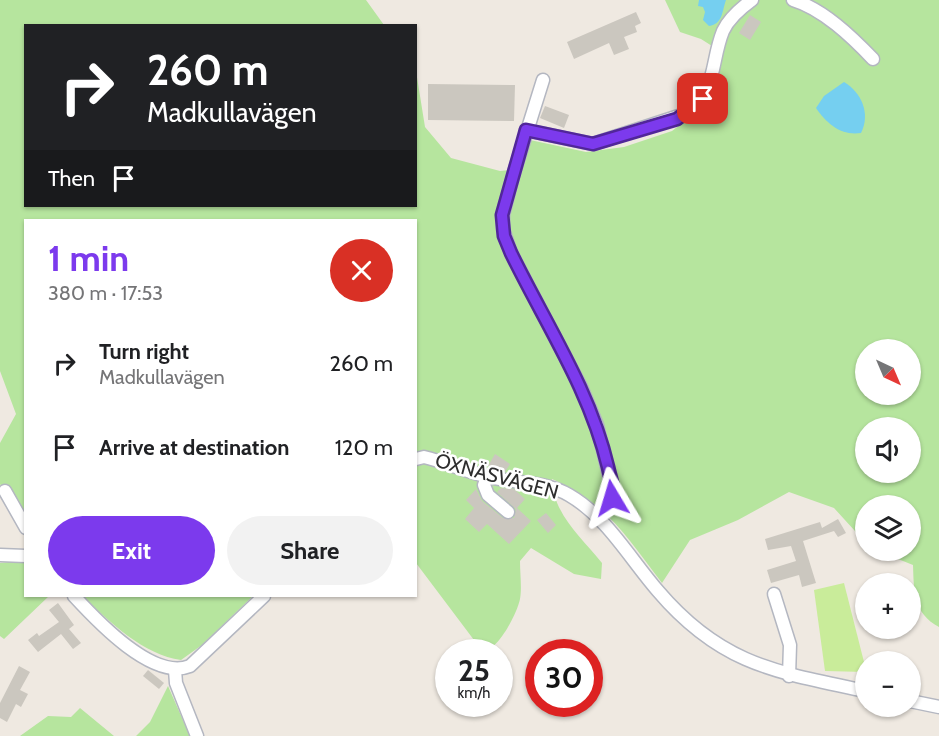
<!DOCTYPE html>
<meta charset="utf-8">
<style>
body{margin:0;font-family:Cabin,sans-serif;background:#f2f2f2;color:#202124;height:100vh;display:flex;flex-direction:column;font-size:22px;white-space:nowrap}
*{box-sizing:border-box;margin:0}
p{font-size:20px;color:#757577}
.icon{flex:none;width:33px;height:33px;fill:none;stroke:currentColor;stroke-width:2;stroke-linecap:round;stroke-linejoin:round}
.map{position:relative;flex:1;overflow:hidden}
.sheet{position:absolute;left:24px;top:219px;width:393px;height:378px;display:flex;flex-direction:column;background:#fff;border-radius:0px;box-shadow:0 2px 4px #0004}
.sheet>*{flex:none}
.hud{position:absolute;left:24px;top:24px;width:393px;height:183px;border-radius:0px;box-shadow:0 2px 4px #0004;background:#202124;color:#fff;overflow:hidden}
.needle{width:39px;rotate:136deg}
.tools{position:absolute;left:855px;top:339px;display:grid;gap:12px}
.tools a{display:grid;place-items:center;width:66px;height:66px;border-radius:50%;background:#fff;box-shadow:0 2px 4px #0004;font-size:30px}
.speed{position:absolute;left:435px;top:639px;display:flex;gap:12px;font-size:30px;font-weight:700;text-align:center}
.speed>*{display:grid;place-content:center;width:78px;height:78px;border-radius:50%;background:#fff;box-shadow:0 2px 4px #0004;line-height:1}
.speed small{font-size:15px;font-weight:400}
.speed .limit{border:9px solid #d22;background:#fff;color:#111}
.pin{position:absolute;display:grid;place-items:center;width:51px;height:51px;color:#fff;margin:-26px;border-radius:12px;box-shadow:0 3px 9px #0006}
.me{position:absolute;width:66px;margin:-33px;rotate:353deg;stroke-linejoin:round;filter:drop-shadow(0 0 4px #0008)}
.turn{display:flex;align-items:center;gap:21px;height:126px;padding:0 24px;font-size:27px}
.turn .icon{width:78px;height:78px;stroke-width:2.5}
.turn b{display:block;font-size:42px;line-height:51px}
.then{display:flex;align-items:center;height:57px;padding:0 24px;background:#0003;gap:12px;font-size:22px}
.round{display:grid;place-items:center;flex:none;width:63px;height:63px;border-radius:32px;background:#f2f2f2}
.headline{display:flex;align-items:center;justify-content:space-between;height:102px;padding:0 24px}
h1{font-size:36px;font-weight:700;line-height:45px;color:#7c3aed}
.button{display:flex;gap:12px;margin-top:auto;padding:12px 24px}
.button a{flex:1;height:69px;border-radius:36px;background:#7c3aed;color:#fff;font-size:24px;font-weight:700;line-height:69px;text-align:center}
.button a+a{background:#f2f2f2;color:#202124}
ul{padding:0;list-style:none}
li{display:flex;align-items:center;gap:18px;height:84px;padding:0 24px}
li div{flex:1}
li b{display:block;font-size:22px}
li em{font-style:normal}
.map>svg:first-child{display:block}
.green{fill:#b6e59e;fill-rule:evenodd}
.pitch{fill:#c9ec9a}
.water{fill:#75cff0}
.building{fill:#cbc7bf}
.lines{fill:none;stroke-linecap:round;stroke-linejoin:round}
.minor-casing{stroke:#b4b7c1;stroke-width:15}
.minor{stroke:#fff;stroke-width:12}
.route-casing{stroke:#51269a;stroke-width:15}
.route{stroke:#7c3aed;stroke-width:10}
.labels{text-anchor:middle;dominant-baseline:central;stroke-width:5;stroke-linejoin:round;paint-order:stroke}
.street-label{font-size:20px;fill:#2e2e2e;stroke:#fff}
</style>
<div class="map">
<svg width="939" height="736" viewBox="0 0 939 736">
<rect width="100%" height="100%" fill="#efe9e1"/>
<g class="green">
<path d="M 0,0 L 366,0 L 384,25 L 26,26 L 26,206 L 416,206 L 416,71 L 425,127 L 451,158 L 500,171 L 520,169 L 530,140 L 586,152 L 624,147 L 672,131 L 712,100 L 723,53 L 701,39 L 680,32 L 665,0 L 939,0 L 939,627 C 913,613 914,591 913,565 L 878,551 L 910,550 L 910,506 L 866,506 L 865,542 L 834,508 L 789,492 L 738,520 L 690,540 L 662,583 C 625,535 609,505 552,479 C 553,514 581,537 602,563 L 601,579 L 574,574 L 531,548 L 520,561 C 520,573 522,588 520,599 C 517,614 498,650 483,652 L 416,563 L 416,220 L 26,220 L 25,534 L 0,484 L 0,443 L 16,414 L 0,371 ZM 866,350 L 910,350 L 910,394 L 866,394 ZM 866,428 L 910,428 L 910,472 L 866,472 Z"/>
<path d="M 20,561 L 25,562 L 26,596 L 49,596 L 4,639 L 0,636 L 0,563 Z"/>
<path d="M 83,596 L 253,596 L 202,645 L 181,660 C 144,655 109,622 83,596 Z"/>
<path d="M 168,686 L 190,736 L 136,736 L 150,722 Z"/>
<path d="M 80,708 L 114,736 L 20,736 L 48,716 L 71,717 Z"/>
</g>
<path class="pitch" d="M 844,583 L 865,666 L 865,672 L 825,671 L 814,590 Z"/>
<g class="water">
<path d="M 699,0 L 726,0 C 722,11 723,24 709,26 L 703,20 L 705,12 L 703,7 L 698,6 Z"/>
<path d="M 844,82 C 861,92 871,113 861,133 C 841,136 827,124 816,108 L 824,96 Z"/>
</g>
<g class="building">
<path d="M 636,12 L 641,23 L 635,26 L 637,32 L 624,37 L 629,49 L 614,55 L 609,43 L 574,59 L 567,42 Z"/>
<path d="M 750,15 L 761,22 L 750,40 L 739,33 Z"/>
<path d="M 428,84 L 515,85 L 514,121 L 428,120 Z"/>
<path d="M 545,106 L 569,115 L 564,128 L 540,118 Z"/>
<path d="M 495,454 L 510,464 L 505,472 L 488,466 Z"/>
<path d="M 501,488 L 514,489 L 525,499 L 517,508 L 531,521 L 509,544 L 487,524 L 479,532 L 465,519 L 474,508 L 466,500 L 476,489 L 482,501 L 503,518 L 514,518 L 516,509 L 497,492 Z"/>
<path d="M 546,513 L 556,525 L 548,533 L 537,520 Z"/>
<path d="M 838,519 L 846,533 L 838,537 L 834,531 L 803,541 L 816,583 L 802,587 L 799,575 L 771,583 L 767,570 L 796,561 L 791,546 L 768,550 L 765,539 L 820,522 L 822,528 Z"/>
<path d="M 58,603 L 74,625 L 69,629 L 81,643 L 73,649 L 61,634 L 38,652 L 28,640 L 37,633 L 39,636 L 59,622 L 49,610 Z"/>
<path d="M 19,666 L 30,672 L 20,690 L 28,694 L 21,707 L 16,704 L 7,722 L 0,718 L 0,703 Z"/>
<path d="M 148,670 L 164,683 L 159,689 L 143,676 Z"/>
</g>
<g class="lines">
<g class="minor-casing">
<g id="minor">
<path d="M 793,0 C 823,9 852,37 873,59"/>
<path d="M 543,80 L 513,176 L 503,215 L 503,229 L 511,253 L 581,387 L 597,425 L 613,492 L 608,504 L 596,515"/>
<path d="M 526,130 L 593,144 L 685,114 C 718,91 710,63 723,31 C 729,18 741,8 752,0"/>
<path d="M 416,459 L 424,457 C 445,462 464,471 485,476 C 513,484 543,480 569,495 C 607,517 630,559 658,591 C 721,665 776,672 866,691"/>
<path d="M 487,477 L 484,485 L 488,495 L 508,512"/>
<path d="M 5,491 L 26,528"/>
<path d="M 0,555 L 26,556"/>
<path d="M 774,594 L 790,645 L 789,676"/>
<path d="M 74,596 C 97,621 153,681 190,666 L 264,596"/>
<path d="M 175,670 L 176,683 L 197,736"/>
<path d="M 910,701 L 939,707"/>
</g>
</g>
<use href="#minor" class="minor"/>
</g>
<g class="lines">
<g class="route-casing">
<path id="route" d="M 612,498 C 615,488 610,477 608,467 C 590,390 545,323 511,253 L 504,236 L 502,215 L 526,130 L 593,144 L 677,119 L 703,99"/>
</g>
<use href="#route" class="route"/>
</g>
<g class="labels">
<g class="street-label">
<text transform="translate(497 476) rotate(15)">ÖXNÄSVÄGEN</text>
</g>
</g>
</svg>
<div class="tools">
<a><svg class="needle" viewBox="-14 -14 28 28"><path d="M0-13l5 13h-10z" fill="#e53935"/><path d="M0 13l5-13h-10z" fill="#757577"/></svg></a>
<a><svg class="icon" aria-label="sound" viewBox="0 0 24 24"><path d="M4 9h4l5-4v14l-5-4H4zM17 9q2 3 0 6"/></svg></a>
<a><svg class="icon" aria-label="layers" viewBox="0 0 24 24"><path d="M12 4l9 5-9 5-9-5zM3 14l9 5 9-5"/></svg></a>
<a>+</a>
<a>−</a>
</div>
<div class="speed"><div>25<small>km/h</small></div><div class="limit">30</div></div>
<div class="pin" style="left:703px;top:99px;background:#d93025"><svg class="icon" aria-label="arrive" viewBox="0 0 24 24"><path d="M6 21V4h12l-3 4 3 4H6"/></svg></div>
<svg class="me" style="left:612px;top:498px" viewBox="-20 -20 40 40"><path d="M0-17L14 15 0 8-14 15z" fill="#7c3aed" stroke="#fff" stroke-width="4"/></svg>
<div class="hud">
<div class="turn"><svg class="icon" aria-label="right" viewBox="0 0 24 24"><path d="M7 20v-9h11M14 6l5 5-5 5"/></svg><div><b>260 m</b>Madkullavägen</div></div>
<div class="then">Then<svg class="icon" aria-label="arrive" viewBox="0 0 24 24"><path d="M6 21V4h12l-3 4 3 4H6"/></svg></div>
</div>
<section class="sheet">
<div class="headline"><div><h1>1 min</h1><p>380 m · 17:53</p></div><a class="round" style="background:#d93025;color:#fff"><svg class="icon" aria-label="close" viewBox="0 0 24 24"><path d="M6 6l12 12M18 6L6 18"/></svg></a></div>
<ul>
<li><svg class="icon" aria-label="right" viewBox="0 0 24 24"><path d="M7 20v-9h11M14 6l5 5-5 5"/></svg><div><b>Turn right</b><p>Madkullavägen</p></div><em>260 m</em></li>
<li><svg class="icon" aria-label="arrive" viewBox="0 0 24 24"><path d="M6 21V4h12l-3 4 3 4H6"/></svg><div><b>Arrive at destination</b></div><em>120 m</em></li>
</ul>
<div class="button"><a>Exit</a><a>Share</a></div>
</section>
</div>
